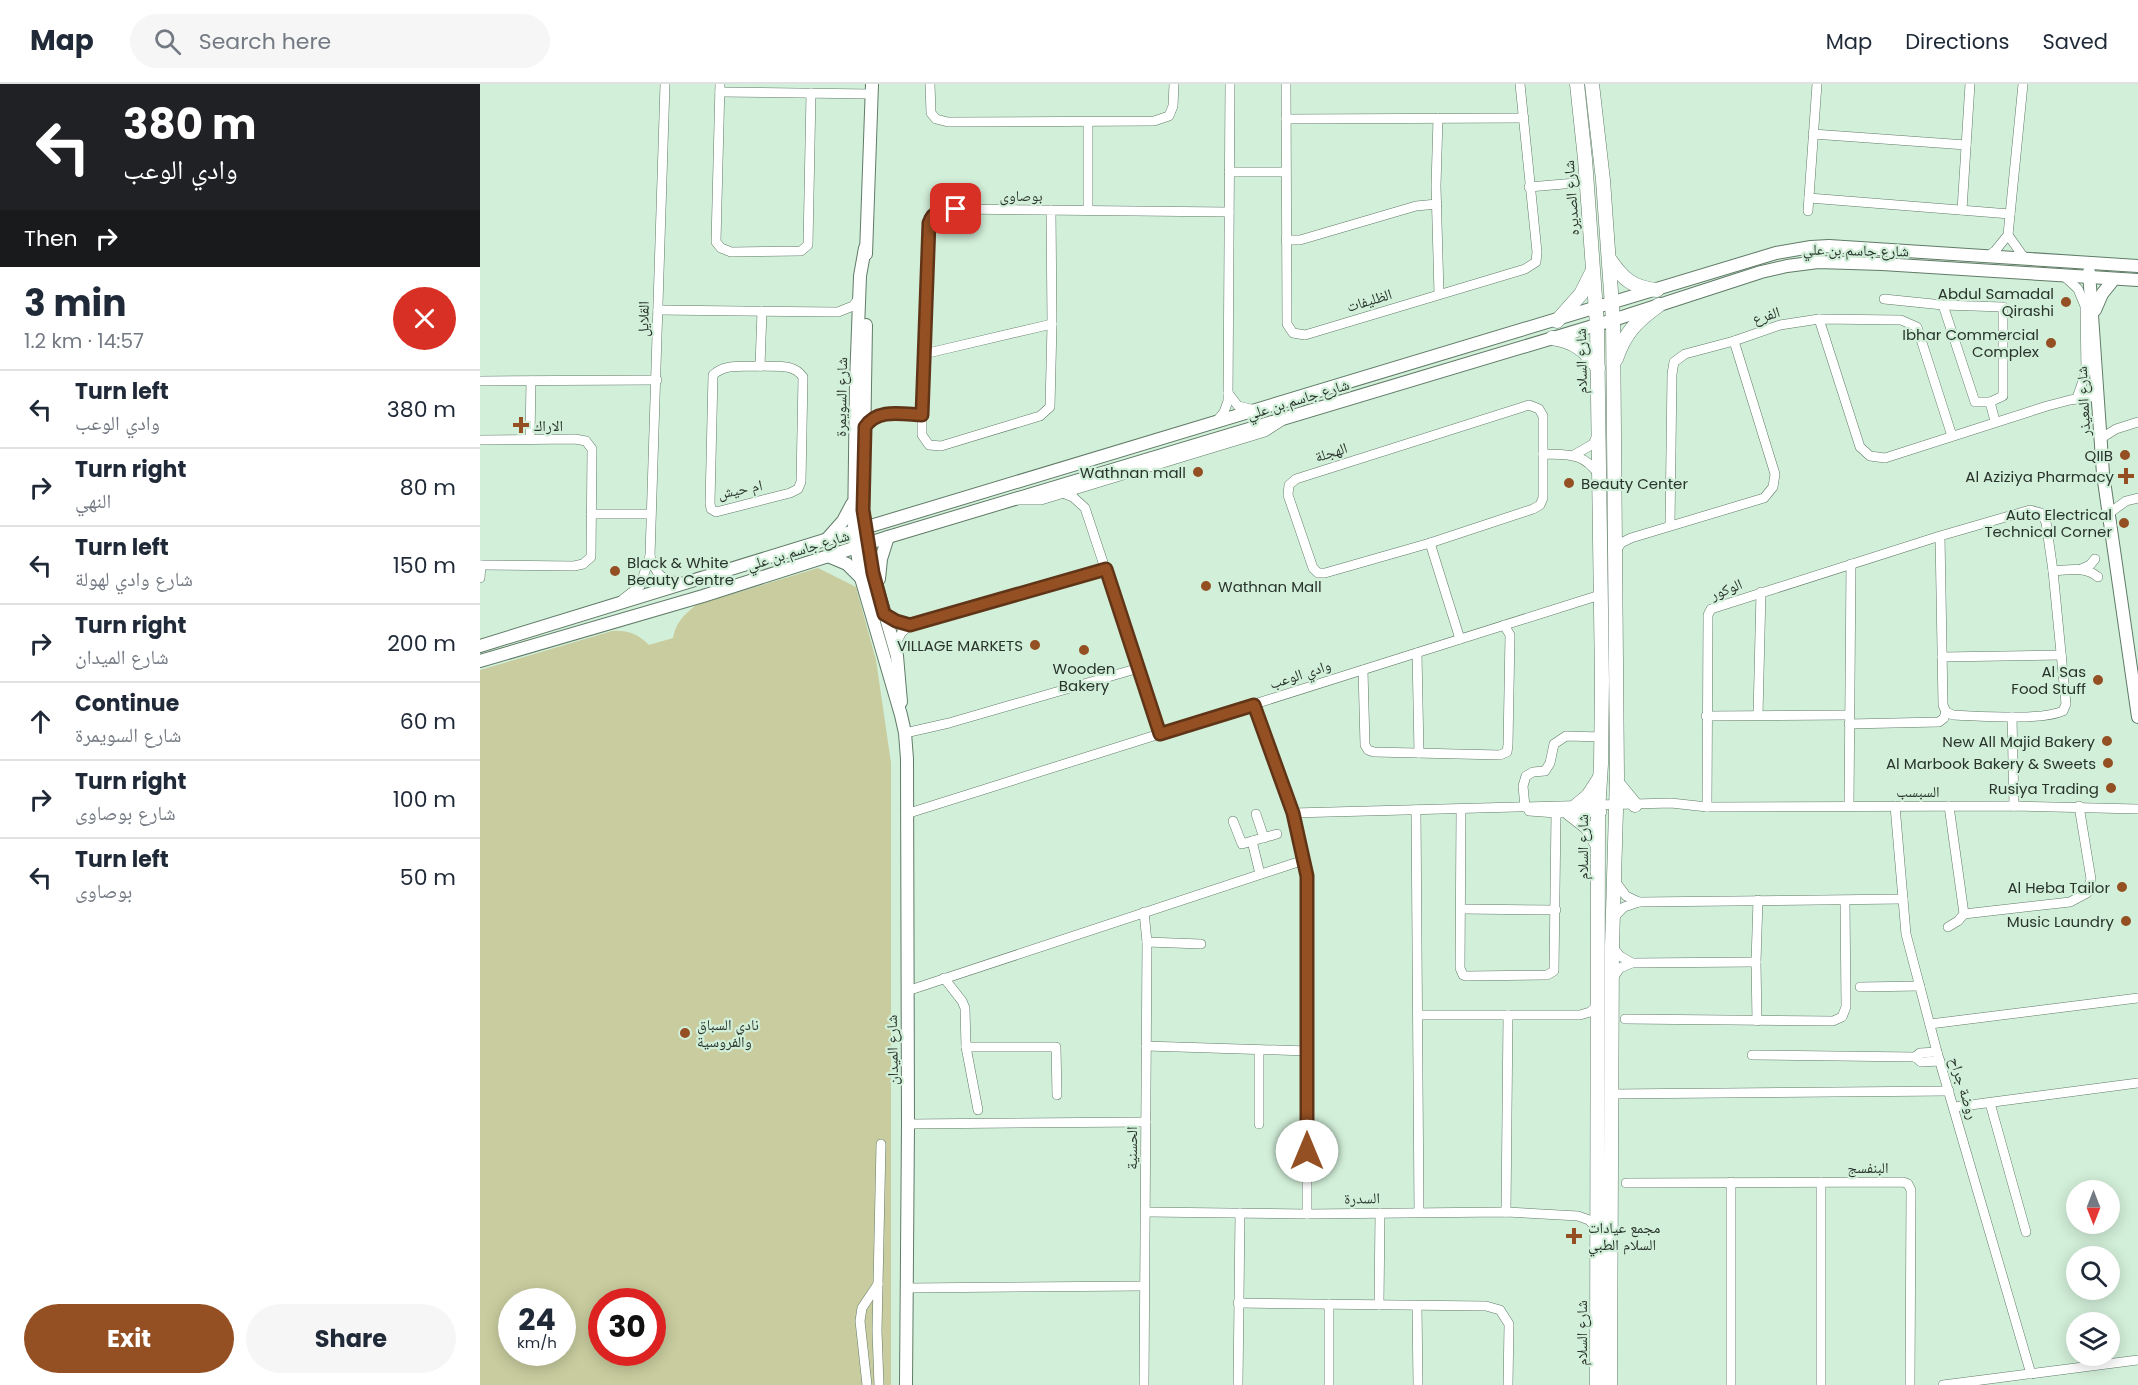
<!DOCTYPE html>
<meta charset="utf-8">
<style>
body{margin:0;font-family:Poppins,"Noto Naskh Arabic",sans-serif;background:#f6f6f7;color:#1f2937;height:100vh;display:flex;flex-direction:column;font-size:22px;white-space:nowrap}
*{box-sizing:border-box;margin:0}
p{font-size:20px;color:#747a83}
.icon{flex:none;width:33px;height:33px;fill:none;stroke:currentColor;stroke-width:2;stroke-linecap:round;stroke-linejoin:round}
.map{position:relative;flex:1;overflow:hidden}
.sheet{display:flex;flex-direction:column;background:#fff;width:480px}
.sheet>*{flex:none}
.guide{background:#202124;color:#fff;overflow:hidden}
.needle{width:39px;rotate:180deg}
.buttons{position:absolute;left:1586px;top:1096px;display:grid;gap:12px}
.buttons a{display:grid;place-items:center;width:54px;height:54px;border-radius:50%;background:#fff;box-shadow:0 3px 15px #0003;font-size:30px}
.speed{position:absolute;left:18px;top:1204px;display:flex;gap:12px;font-size:30px;font-weight:700;text-align:center}
.speed>*{display:grid;place-content:center;width:78px;height:78px;border-radius:50%;background:#fff;box-shadow:0 3px 15px #0003;line-height:1}
.speed small{font-size:15px;font-weight:400}
.speed .limit{border:9px solid #d22;background:#fff;color:#111}
.pin{position:absolute;display:grid;place-items:center;width:51px;height:51px;color:#fff;margin:-26px;border-radius:12px;box-shadow:0 3px 9px #0006}
.me{position:absolute;width:66px;margin:-33px;rotate:0deg;stroke-linejoin:round;filter:drop-shadow(0 0 4px #0008)}
.turn{display:flex;align-items:center;gap:21px;height:126px;padding:0 24px;font-size:27px}
.turn .icon{width:78px;height:78px;stroke-width:2.5}
.turn b{display:block;font-size:42px;line-height:51px}
.then{display:flex;align-items:center;height:57px;padding:0 24px;background:#0003;gap:12px;font-size:22px}
.round{display:grid;place-items:center;flex:none;width:63px;height:63px;border-radius:32px;background:#f6f6f7}
.head{display:flex;align-items:center;justify-content:space-between;height:102px;padding:0 24px}
h1{font-size:36px;font-weight:700;line-height:45px}
.button{display:flex;gap:12px;margin-top:auto;padding:12px 24px}
.button a{flex:1;height:69px;border-radius:36px;background:#945023;color:#fff;font-size:24px;font-weight:700;line-height:69px;text-align:center}
.button a+a{background:#f6f6f7;color:#1f2937}
ul{padding:0;list-style:none}
li{display:flex;align-items:center;gap:18px;height:78px;padding:0 24px;border-top:2px solid #e0e1e3}
li div{flex:1}
li b{display:block;font-size:22px}
li em{font-style:normal}
header{display:flex;align-items:center;gap:36px;box-sizing:border-box;height:84px;padding:0 30px;background:#fff;border-bottom:2px solid #e0e1e3}
header strong{font-size:28px}
nav{display:flex;gap:33px;margin-inline-start:auto;font-size:21px}
.search{width:420px;height:54px;background:#f6f6f7;display:flex;align-items:center;gap:15px;box-sizing:border-box;padding:0 21px;border-radius:33px;color:#747a83;font-size:22px}
main{display:flex;flex:1;min-height:0}
.map>svg:first-child{display:block}
.pitch{fill:#c8cc9e;fill-rule:evenodd}
.lines{fill:none;stroke-linecap:round;stroke-linejoin:round}
.minor-casing{stroke:#607b67;stroke-width:10}
.tertiary-casing{stroke:#607b67;stroke-width:14}
.secondary-casing{stroke:#607b67;stroke-width:15}
.minor{stroke:#fff;stroke-width:9}
.tertiary{stroke:#fff;stroke-width:12}
.secondary{stroke:#fff;stroke-width:14}
.route-casing{stroke:#603417;stroke-width:15}
.route{stroke:#945023;stroke-width:10}
.poi-dot{fill:#945023;stroke:#d2efd9;stroke-width:2}
.labels{text-anchor:middle;dominant-baseline:central;stroke-width:4.5;stroke-linejoin:round;paint-order:stroke}
.street-label{font-size:15px;fill:#29342c;stroke:#d2efd9}
.poi-label{font-size:15px;fill:#29342c;stroke:#d2efd9;text-anchor:end}
</style>
<header>
<strong>Map</strong>
<div class="search"><svg class="icon" aria-label="search" viewBox="0 0 24 24"><circle cx="10" cy="10" r="6"/><path d="M15 15l6 6"/></svg>Search here</div>
<nav><a>Map</a><a>Directions</a><a>Saved</a></nav>
</header>
<main>
<section class="sheet">
<div class="guide">
<div class="turn"><svg class="icon" aria-label="left" viewBox="0 0 24 24"><path d="M17 20v-9H6M10 6l-5 5 5 5"/></svg><div><b>380 m</b>وادي الوعب</div></div>
<div class="then">Then<svg class="icon" aria-label="right" viewBox="0 0 24 24"><path d="M7 20v-9h11M14 6l5 5-5 5"/></svg></div>
</div>
<div class="head"><div><h1>3 min</h1><p>1.2 km · 14:57</p></div><a class="round" style="background:#d93025;color:#fff"><svg class="icon" aria-label="close" viewBox="0 0 24 24"><path d="M6 6l12 12M18 6L6 18"/></svg></a></div>
<ul>
<li><svg class="icon" aria-label="left" viewBox="0 0 24 24"><path d="M17 20v-9H6M10 6l-5 5 5 5"/></svg><div><b>Turn left</b><p>وادي الوعب</p></div><em>380 m</em></li>
<li><svg class="icon" aria-label="right" viewBox="0 0 24 24"><path d="M7 20v-9h11M14 6l5 5-5 5"/></svg><div><b>Turn right</b><p>النهي</p></div><em>80 m</em></li>
<li><svg class="icon" aria-label="left" viewBox="0 0 24 24"><path d="M17 20v-9H6M10 6l-5 5 5 5"/></svg><div><b>Turn left</b><p>شارع وادي لهولة</p></div><em>150 m</em></li>
<li><svg class="icon" aria-label="right" viewBox="0 0 24 24"><path d="M7 20v-9h11M14 6l5 5-5 5"/></svg><div><b>Turn right</b><p>شارع الميدان</p></div><em>200 m</em></li>
<li><svg class="icon" aria-label="ahead" viewBox="0 0 24 24"><path d="M12 20V5M6 11l6-6 6 6"/></svg><div><b>Continue</b><p>شارع السويمرة</p></div><em>60 m</em></li>
<li><svg class="icon" aria-label="right" viewBox="0 0 24 24"><path d="M7 20v-9h11M14 6l5 5-5 5"/></svg><div><b>Turn right</b><p>شارع بوصاوى</p></div><em>100 m</em></li>
<li><svg class="icon" aria-label="left" viewBox="0 0 24 24"><path d="M17 20v-9H6M10 6l-5 5 5 5"/></svg><div><b>Turn left</b><p>بوصاوى</p></div><em>50 m</em></li>
</ul>
<div class="button"><a>Exit</a><a>Share</a></div>
</section>
<div class="map">
<svg width="1658" height="1301" viewBox="0 0 1658 1301">
<rect width="100%" height="100%" fill="#d2efd9"/>
<path class="pitch" d="M 338,484 L 376,503 L 396,576 L 411,679 L 411,1301 L 0,1301 L 0,586 L 132,547 C 147,546 158,550 169,561 L 193,554 C 196,538 204,531 216,521 ZM 32,1218 L 82,1218 L 82,1269 L 32,1269 ZM 122,1218 L 172,1218 L 172,1269 L 122,1269 Z"/>
<g class="lines">
<g class="minor-casing">
<g id="minor">
<path d="M 240,0 L 236,158 L 241,164 L 251,168 L 321,167 L 328,161 L 331,9"/>
<path d="M 450,0 L 451,29 L 456,35 L 468,38 L 674,37 L 689,32 L 693,22 L 694,0"/>
<path d="M 806,0 L 807,240 L 813,249 L 825,251 L 1045,185 L 1056,178 L 1057,168 L 1040,0"/>
<path d="M 240,8 L 391,10"/>
<path d="M 958,34 L 956,102 L 959,210"/>
<path d="M 806,35 L 1044,34"/>
<path d="M 608,38 L 608,126"/>
<path d="M 1333,50 L 1486,61"/>
<path d="M 749,88 L 805,88"/>
<path d="M 1049,103 L 1107,98"/>
<path d="M 1329,114 L 1530,130"/>
<path d="M 571,126 L 572,240 L 570,323 L 560,332 L 461,362 L 449,361 L 442,351 L 442,331 L 449,139 C 453,126 464,125 476,125 L 749,128"/>
<path d="M 1482,126 L 1490,0"/>
<path d="M 1328,127 L 1337,0"/>
<path d="M 1528,151 L 1545,175"/>
<path d="M 806,156 L 820,156 L 936,122 L 957,120"/>
<path d="M 1508,172 L 1515,167 L 1528,151 L 1543,0"/>
<path d="M 1584,192 L 1598,205 L 1605,222 L 1606,288 L 1597,314"/>
<path d="M 1404,215 L 1463,221 L 1523,223 L 1523,312 L 1510,318 L 1515,337"/>
<path d="M 1463,221 L 1495,318 L 1510,318"/>
<path d="M 178,226 L 358,228 L 373,222 L 379,214"/>
<path d="M 1339,235 L 1380,363 L 1390,372 L 1405,374 L 1567,322 L 1590,316 L 1617,312"/>
<path d="M 444,270 L 572,240"/>
<path d="M 280,282 C 296,283 313,279 323,293 L 321,398 L 318,405 L 310,409 L 236,428 L 231,425 L 230,419 L 233,291 C 245,279 264,283 280,282 Z"/>
<path d="M 280,282 L 282,227"/>
<path d="M 0,297 L 177,296"/>
<path d="M 748,309 L 758,322 L 775,326"/>
<path d="M 1049,321 L 1059,325 L 1063,332 L 1063,414 L 1060,421 L 1053,425 L 950,459 L 845,489 L 838,489 L 833,484 L 808,411 L 809,401 L 816,395 Z"/>
<path d="M 736,338 L 744,328 L 748,317 L 750,0"/>
<path d="M 385,343 C 397,324 422,331 442,331"/>
<path d="M 50,354 L 51,297"/>
<path d="M 1620,355 L 1636,345 L 1658,338"/>
<path d="M 0,356 L 95,355 L 106,357 L 112,365 L 111,473 L 103,480 L 94,482 L 0,481"/>
<path d="M 1063,370 C 1089,371 1103,368 1119,391"/>
<path d="M 1094,371 L 1113,360 L 1117,352"/>
<path d="M 583,409 L 593,413 L 605,424 L 680,650"/>
<path d="M 536,416 L 561,416 L 785,348 L 802,337"/>
<path d="M 111,430 L 170,430"/>
<path d="M 1628,430 L 1646,417 L 1658,414"/>
<path d="M 1190,441 L 1192,290 L 1194,278 L 1205,270 L 1254,257 L 1300,241 L 1339,235 L 1421,236 L 1437,243 L 1472,352"/>
<path d="M 950,459 L 980,555"/>
<path d="M 1135,469 L 1141,459 L 1151,454 L 1284,414 L 1293,403 L 1295,390 L 1254,257"/>
<path d="M 170,472 C 176,491 181,496 201,498"/>
<path d="M 1601,485 L 1610,481 L 1615,475"/>
<path d="M 1573,487 C 1589,486 1605,482 1618,493"/>
<path d="M 0,494 L 1,481"/>
<path d="M 143,515 L 160,502 L 170,472 L 185,0"/>
<path d="M 404,530 L 416,537 L 430,541"/>
<path d="M 414,562 L 422,548 L 430,541 L 626,485"/>
<path d="M 937,569 L 939,669"/>
<path d="M 1462,573 L 1581,571"/>
<path d="M 883,586 L 885,661 L 888,666 L 894,668 L 1020,671 L 1027,668 L 1028,661 L 1030,551 L 1024,541"/>
<path d="M 774,621 L 813,729 L 827,792 L 827,1130"/>
<path d="M 1278,631 L 1281,508"/>
<path d="M 1226,632 L 1369,631"/>
<path d="M 1532,633 L 1534,722"/>
<path d="M 1369,640 L 1459,638 L 1464,634 L 1466,628"/>
<path d="M 425,649 L 469,639 L 659,584"/>
<path d="M 1369,722 L 1371,480"/>
<path d="M 1415,722 L 1426,850 L 1457,968 L 1551,1290"/>
<path d="M 1045,723 L 1043,702 L 1046,692 L 1053,688 L 1065,687 L 1070,679 L 1074,660 L 1086,652 L 1122,653"/>
<path d="M 1227,723 L 1228,531 L 1231,525 L 1460,452 L 1463,621 L 1466,628 L 1473,631 C 1499,632 1561,637 1583,627 L 1586,620 L 1573,487 L 1566,438 L 1561,429 L 1550,426 L 1460,452"/>
<path d="M 936,726 L 939,1128"/>
<path d="M 981,726 L 980,884 L 983,891 L 986,892 L 1067,891 L 1074,887 L 1076,729"/>
<path d="M 1049,727 L 1076,729 L 1122,728"/>
<path d="M 813,729 L 1191,719 L 1227,723 L 1534,722 L 1658,725"/>
<path d="M 426,730 L 1120,511"/>
<path d="M 776,730 L 784,754"/>
<path d="M 753,737 L 762,760 L 772,757 L 780,790"/>
<path d="M 772,757 L 797,750"/>
<path d="M 1135,797 L 1146,812 L 1159,818"/>
<path d="M 981,825 L 1076,826"/>
<path d="M 1484,830 L 1590,818 L 1607,809 L 1611,795 L 1599,722"/>
<path d="M 1134,833 L 1144,823 L 1159,818 L 1423,815"/>
<path d="M 1468,843 L 1478,837 L 1484,830 L 1469,722"/>
<path d="M 667,858 L 721,860"/>
<path d="M 1132,862 L 1140,872 L 1152,879"/>
<path d="M 464,894 L 482,917 L 485,924 L 486,963 L 498,1026"/>
<path d="M 1132,895 L 1140,884 L 1152,879 L 1276,878"/>
<path d="M 1380,903 L 1440,902"/>
<path d="M 427,907 L 824,776"/>
<path d="M 938,931 L 1100,931 L 1110,928 L 1118,921"/>
<path d="M 1145,935 L 1353,937 L 1362,933 L 1366,923 L 1365,817"/>
<path d="M 1277,937 L 1276,878 L 1278,816"/>
<path d="M 1450,940 L 1658,914"/>
<path d="M 666,962 L 828,967"/>
<path d="M 486,963 L 576,963 L 577,1011"/>
<path d="M 1272,971 L 1435,973 L 1440,969 L 1457,968"/>
<path d="M 1435,973 L 1441,978 L 1460,977"/>
<path d="M 1131,1010 L 1469,1007"/>
<path d="M 1510,1019 L 1546,1148"/>
<path d="M 1475,1023 L 1658,999"/>
<path d="M 428,1040 L 666,1038"/>
<path d="M 779,1040 L 779,966"/>
<path d="M 1251,1098 L 1251,1301"/>
<path d="M 1146,1099 L 1423,1098 L 1428,1100 L 1431,1106 L 1430,1301"/>
<path d="M 666,1128 L 827,1130 L 1026,1128 L 1098,1132 L 1109,1136 L 1117,1145"/>
<path d="M 1026,1128 L 1028,931"/>
<path d="M 426,1204 L 664,1202"/>
<path d="M 758,1219 L 1006,1222 L 1020,1226 L 1029,1240 L 1028,1301"/>
<path d="M 849,1220 L 849,1301"/>
<path d="M 899,1221 L 900,1129"/>
<path d="M 937,1222 L 938,1301"/>
<path d="M 387,1301 L 380,1237 L 382,1224 L 398,1200"/>
<path d="M 399,1301 L 397,1247 L 401,1060"/>
<path d="M 664,1301 L 667,858 L 664,828"/>
<path d="M 758,1301 L 760,1129"/>
<path d="M 1341,1301 L 1341,1098"/>
<path d="M 1463,1301 L 1658,1276"/>
</g>
</g>
<g class="tertiary-casing">
<g id="tertiary">
<path d="M 385,164 L 380,192 L 376,298 L 374,447 L 381,494 L 421,631 L 425,649 L 427,675 L 428,1040 L 426,1301"/>
<path d="M 386,170 L 392,0"/>
<path d="M 1609,188 L 1623,390 L 1658,633"/>
<path d="M 1615,226 L 1622,210 L 1634,195"/>
<path d="M 386,241 L 383,426 L 393,489 L 417,572 L 421,618"/>
<path d="M 348,454 L 363,437 L 372,420"/>
<path d="M 348,472 L 367,480 L 380,493"/>
<path d="M 399,495 L 401,475 L 408,453"/>
<path d="M 0,562 L 374,447 L 1296,169 L 1331,163 L 1349,162 L 1658,182"/>
<path d="M 0,577 L 223,512 L 408,453 L 1133,236 L 1281,188 L 1307,182 L 1338,178 L 1402,180 L 1658,196"/>
</g>
</g>
<g class="secondary-casing">
<g id="secondary">
<path d="M 1097,0 L 1105,75 L 1117,241 L 1122,597 L 1121,680 L 1118,728 L 1117,1301"/>
<path d="M 1112,0 L 1123,96 L 1133,236 L 1137,692 L 1132,862 L 1130,1301"/>
<path d="M 1130,176 C 1143,195 1153,204 1177,206"/>
<path d="M 1077,237 L 1101,210 L 1112,188"/>
<path d="M 1072,254 C 1094,257 1105,266 1118,284"/>
<path d="M 1136,275 C 1145,248 1157,237 1179,221"/>
<path d="M 1137,699 L 1155,721"/>
<path d="M 1096,722 L 1108,712 L 1119,695"/>
<path d="M 1089,729 L 1107,743 L 1117,760"/>
</g>
</g>
<use href="#minor" class="minor"/>
<use href="#tertiary" class="tertiary"/>
<use href="#secondary" class="secondary"/>
</g>
<g class="lines">
<g class="route-casing">
<path id="route" d="M 476,125 C 464,125 453,126 449,139 L 442,331 C 422,330 397,324 385,343 L 383,426 L 393,489 L 404,530 L 416,537 L 430,541 L 626,485 L 680,650 L 774,621 L 813,729 L 827,792 L 827,1067"/>
</g>
<use href="#route" class="route"/>
</g>
<g class="poi-dot">
<circle cx="1586" cy="218" r="6"/>
<circle cx="1571" cy="259" r="6"/>
<path d="M38 332h6v6h6v6h-6v6h-6v-6h-6v-6h6z"/>
<circle cx="1645" cy="371" r="6"/>
<circle cx="718" cy="388" r="6"/>
<path d="M1643 383h6v6h6v6h-6v6h-6v-6h-6v-6h6z"/>
<circle cx="1089" cy="399" r="6"/>
<circle cx="1644" cy="439" r="6"/>
<circle cx="135" cy="487" r="6"/>
<circle cx="726" cy="502" r="6"/>
<circle cx="555" cy="561" r="6"/>
<circle cx="604" cy="566" r="6"/>
<circle cx="1618" cy="596" r="6"/>
<circle cx="1627" cy="657" r="6"/>
<circle cx="1628" cy="679" r="6"/>
<circle cx="1631" cy="704" r="6"/>
<circle cx="1642" cy="803" r="6"/>
<circle cx="1646" cy="837" r="6"/>
<circle cx="205" cy="949" r="6"/>
<path d="M1091 1143h6v6h6v6h-6v6h-6v-6h-6v-6h6z"/>
</g>
<g class="labels">
<g class="street-label">
<text x="541" y="111">بوصاوى</text>
<text transform="translate(1091 114) rotate(-94)">شارع الصديره</text>
<text transform="translate(1376 166) rotate(1)">شارع جاسم بن علي</text>
<text transform="translate(889 216) rotate(-17)">الظليفات</text>
<text transform="translate(1286 231) rotate(-17)">الفرع</text>
<text transform="translate(163 235) rotate(-89)">القلايل</text>
<text transform="translate(1101 277) rotate(-91)">شارع السلام</text>
<text transform="translate(361 313) rotate(-89)">شارع السويمرة</text>
<text transform="translate(818 315) rotate(-17)">شارع جاسم بن علي</text>
<text transform="translate(1603 317) rotate(-93)">شارع المعيذر</text>
<text transform="translate(851 368) rotate(-18)">الهجلة</text>
<text transform="translate(260 405) rotate(-12)">ام حيش</text>
<text transform="translate(318 466) rotate(-17)">شارع جاسم بن علي</text>
<text transform="translate(1246 505) rotate(-22)">الوكور</text>
<text transform="translate(820 590) rotate(-18)">وادي الوعب</text>
<text x="1438" y="707">السبسب</text>
<text transform="translate(1102 763) rotate(-90)">شارع السلام</text>
<text transform="translate(412 966) rotate(-91)">شارع الميدان</text>
<text transform="translate(1484 1004) rotate(73)">روضة جراح</text>
<text transform="translate(651 1064) rotate(-90)">الحسنية</text>
<text x="1388" y="1083">البنفسج</text>
<text transform="translate(882 1114) rotate(-1)">السدرة</text>
<text transform="translate(1101 1249) rotate(-90)">شارع السلام</text>
</g>
<g class="poi-label">
<text x="1574" y="209">Abdul Samadal<tspan x="1574" dy="17">Qirashi</tspan></text>
<text x="1559" y="250">Ibhar Commercial<tspan x="1559" dy="17">Complex</tspan></text>
<text x="54" y="341" text-anchor="start">الاراك</text>
<text x="1633" y="371">QIIB</text>
<text x="706" y="388">Wathnan mall</text>
<text x="1634" y="392">Al Aziziya Pharmacy</text>
<text x="1101" y="399" text-anchor="start">Beauty Center</text>
<text x="1632" y="430">Auto Electrical<tspan x="1632" dy="17">Technical Corner</tspan></text>
<text x="147" y="478" text-anchor="start">Black &amp; White<tspan x="147" dy="17">Beauty Centre</tspan></text>
<text x="738" y="502" text-anchor="start">Wathnan Mall</text>
<text x="543" y="561">VILLAGE MARKETS</text>
<text x="604" y="584" text-anchor="middle">Wooden<tspan x="604" dy="17">Bakery</tspan></text>
<text x="1606" y="587">Al Sas<tspan x="1606" dy="17">Food Stuff</tspan></text>
<text x="1615" y="657">New All Majid Bakery</text>
<text x="1616" y="679">Al Marbook Bakery &amp; Sweets</text>
<text x="1619" y="704">Rusiya Trading</text>
<text x="1630" y="803">Al Heba Tailor</text>
<text x="1634" y="837">Music Laundry</text>
<text x="217" y="940" text-anchor="start">نادي السباق<tspan x="217" dy="17">والفروسية</tspan></text>
<text x="1108" y="1143" text-anchor="start">مجمع عيادات<tspan x="1108" dy="17">السلام الطبي</tspan></text>
</g>
</g>
</svg>
<div class="buttons">
<a><svg class="needle" viewBox="-14 -14 28 28"><path d="M0-13l5 13h-10z" fill="#e53935"/><path d="M0 13l5-13h-10z" fill="#747a83"/></svg></a>
<a><svg class="icon" aria-label="search" viewBox="0 0 24 24"><circle cx="10" cy="10" r="6"/><path d="M15 15l6 6"/></svg></a>
<a><svg class="icon" aria-label="layers" viewBox="0 0 24 24"><path d="M12 4l9 5-9 5-9-5zM3 14l9 5 9-5"/></svg></a>
</div>
<div class="speed"><div>24<small>km/h</small></div><div class="limit">30</div></div>
<div class="pin" style="left:476px;top:125px;background:#d93025"><svg class="icon" aria-label="arrive" viewBox="0 0 24 24"><path d="M6 21V4h12l-3 4 3 4H6"/></svg></div>
<svg class="me" style="left:827px;top:1067px" viewBox="-20 -20 40 40"><circle r="19" fill="#fff"/><path d="M0-13L10 11 0 6-10 11z" fill="#945023"/></svg>
</div>
</main>
